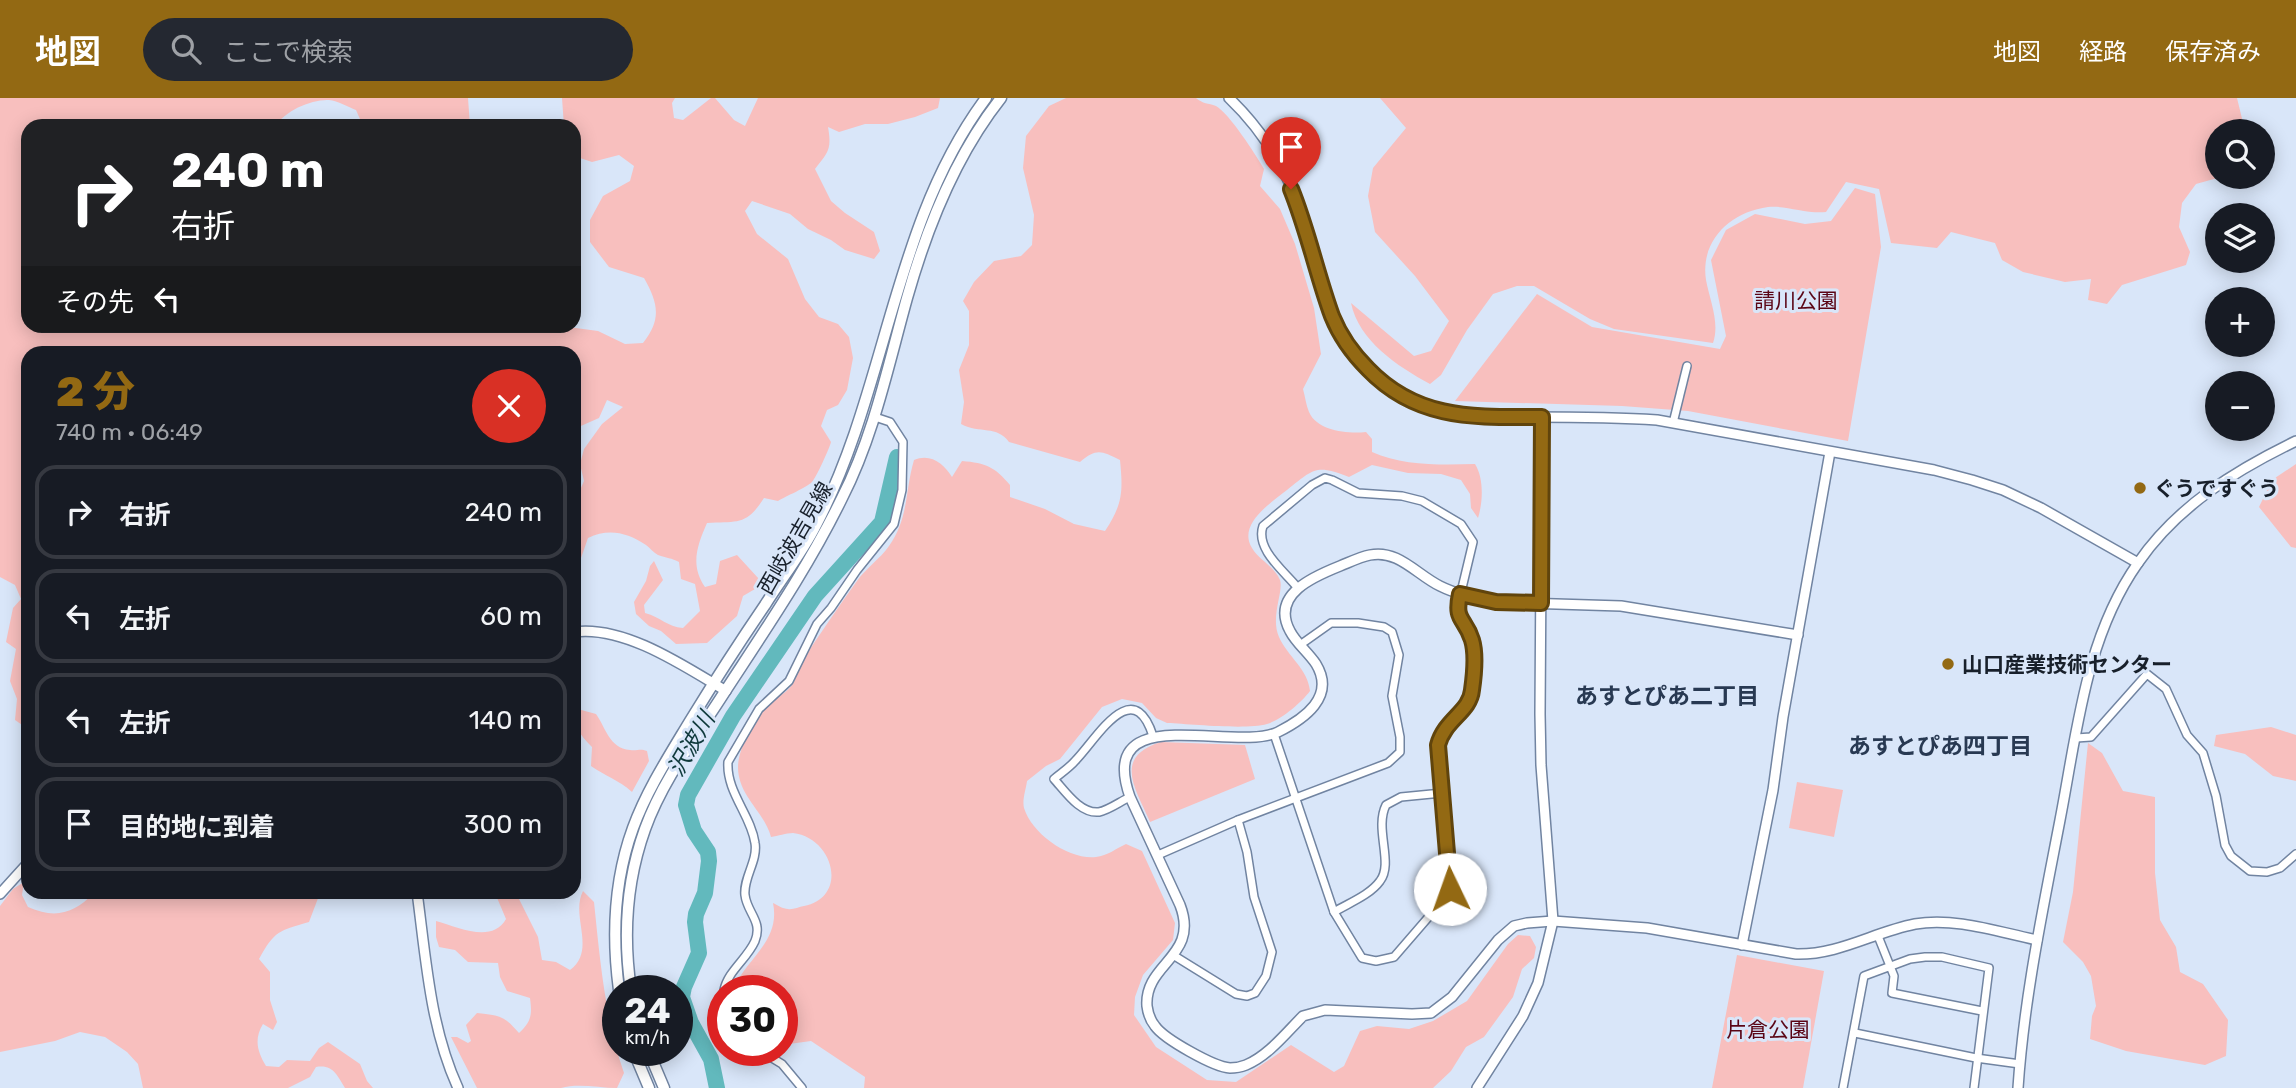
<!DOCTYPE html>
<html lang="ja">
<meta charset="utf-8">
<style>
body{margin:0;font-family:Rubik,"Noto Sans JP",sans-serif;background:#242831;color:#f1f3f6;height:100vh;display:flex;flex-direction:column;font-size:26px;white-space:nowrap}
*{box-sizing:border-box;margin:0}
p{font-size:23px;color:#9ea1a6}
.icon{flex:none;width:38px;height:38px;fill:none;stroke:currentColor;stroke-width:2;stroke-linecap:round;stroke-linejoin:round}
.map{position:relative;flex:1;overflow:hidden}
.sheet{position:absolute;left:21px;top:248px;width:560px;height:553px;display:flex;flex-direction:column;background:#171b24;border-radius:21px;box-shadow:0 4px 18px #0003}
.sheet>*{flex:none}
.top-card{position:absolute;left:21px;top:21px;width:560px;height:214px;border-radius:21px;box-shadow:0 4px 18px #0003;background:#202124;color:#fff;overflow:hidden}
.buttons{position:absolute;left:2205px;top:21px;display:grid;gap:14px}
.buttons a{display:grid;place-items:center;width:70px;height:70px;border-radius:50%;background:#171b24;box-shadow:0 4px 18px #0003;font-size:35px}
.speed{position:absolute;left:602px;top:877px;display:flex;gap:14px;font-size:35px;font-weight:700;text-align:center}
.speed>*{display:grid;place-content:center;width:91px;height:91px;border-radius:50%;background:#171b24;box-shadow:0 4px 18px #0003;line-height:1}
.speed small{font-size:18px;font-weight:400}
.speed .limit{border:10px solid #d22;background:#fff;color:#111}
.pin{position:absolute;display:grid;place-items:center;width:60px;height:60px;color:#fff;margin:-72px -30px;border-radius:50% 50% 50% 0;rotate:-45deg;box-shadow:0 0 7px #0007}
.pin .icon{rotate:45deg}
.me{position:absolute;width:77px;margin:-38px;rotate:357deg;stroke-linejoin:round;filter:drop-shadow(0 0 5px #0008)}
.turn{display:flex;align-items:center;gap:24px;height:147px;padding:0 35px;font-size:32px}
.turn .icon{width:91px;height:91px;stroke-width:2.5}
.turn b{display:block;font-size:49px;line-height:60px}
.then{display:flex;align-items:center;height:66px;padding:0 35px;background:#0003;gap:14px;font-size:26px}
.round{display:grid;place-items:center;flex:none;width:74px;height:74px;border-radius:37px;background:#242831}
.headline{display:flex;align-items:center;justify-content:space-between;height:119px;padding:0 35px}
h1{font-size:42px;font-weight:800;line-height:52px;color:#936913}
ul{padding:0;list-style:none}
li{display:flex;align-items:center;gap:21px;height:94px;margin:0 14px 10px;padding:0 21px;border:4px solid #363941;border-radius:21px}
li div{flex:1}
li b{display:block;font-size:26px}
li em{font-style:normal}
header{display:flex;align-items:center;gap:42px;box-sizing:border-box;height:98px;padding:0 35px;background:#936913;color:#fff}
header strong{font-size:33px}
nav{display:flex;gap:38px;margin-inline-start:auto;font-size:24px}
.search{width:490px;height:63px;background:#242831;display:flex;align-items:center;gap:18px;box-sizing:border-box;padding:0 24px;border-radius:38px;color:#9ea1a6;font-size:26px}
.map>svg:first-child{display:block}
.green{fill:#f8bfbe}
.lines{fill:none;stroke-linecap:round;stroke-linejoin:round}
.river{stroke:#62b9bd;stroke-width:16}
.minor-casing{stroke:#7184a1;stroke-width:10}
.tertiary-casing{stroke:#7184a1;stroke-width:12}
.secondary-casing{stroke:#7184a1;stroke-width:13}
.minor{stroke:#fff;stroke-width:7}
.tertiary{stroke:#fff;stroke-width:9}
.secondary{stroke:#fff;stroke-width:10}
.route-casing{stroke:#60440c;stroke-width:18}
.route{stroke:#936913;stroke-width:12}
.poi-dot{fill:#936913;stroke:#d9e6f9;stroke-width:2.5}
.labels{text-anchor:middle;dominant-baseline:central;stroke-width:6;stroke-linejoin:round;paint-order:stroke}
.park-label{font-size:21px;fill:#5a0515;stroke:#d9e6f9}
.poi-label{font-size:21px;font-weight:bold;fill:#18202b;stroke:#d9e6f9;text-anchor:start}
.street-label{font-size:21px;fill:#18202b;stroke:#d9e6f9}
.neighbourhood-label{font-size:23px;font-weight:bold;fill:#283952;stroke:#d9e6f9}
.water-label{font-size:23px;font-style:italic;fill:#103a3c;stroke:#d9e6f9}
</style>
<header>
<strong>地図</strong>
<div class="search"><svg class="icon" aria-label="search" viewBox="0 0 24 24"><circle cx="10" cy="10" r="6"/><path d="M15 15l6 6"/></svg>ここで検索</div>
<nav><a>地図</a><a>経路</a><a>保存済み</a></nav>
</header>
<div class="map">
<svg width="2296" height="990" viewBox="0 0 2296 990">
<rect width="100%" height="100%" fill="#d9e6f9"/>
<g class="green">
<path d="M 0,0 L 468,0 L 470,28 L 363,28 L 356,12 C 348,9 338,3 329,2 C 312,1 284,13 276,28 L 28,28 L 28,228 L 561,228 L 598,233 L 625,246 L 643,245 C 662,221 658,205 644,180 L 609,169 L 590,144 L 590,122 L 603,98 L 630,83 L 634,68 L 619,57 L 592,64 L 574,58 L 574,28 L 564,28 L 562,0 L 675,0 L 672,5 L 674,20 L 683,22 L 711,0 L 715,0 L 734,22 L 745,28 L 758,0 L 940,0 L 938,10 L 915,19 L 888,26 L 865,26 L 839,34 L 828,29 C 832,52 828,54 815,71 L 831,103 L 845,115 L 874,134 L 880,153 L 874,161 L 845,152 L 831,142 L 808,131 L 790,116 L 752,103 L 745,113 L 757,136 L 788,161 L 805,201 L 819,219 L 838,226 L 849,239 L 853,260 L 847,292 L 838,307 L 827,312 L 821,328 L 831,344 C 830,349 816,380 812,384 C 806,390 786,398 778,403 L 764,400 C 746,428 738,423 707,425 C 697,448 690,467 705,489 L 716,486 L 720,463 L 737,457 L 759,481 L 755,491 L 743,498 L 737,518 L 707,545 L 676,546 L 661,533 L 649,528 L 636,516 L 634,504 L 646,483 L 650,468 L 654,463 L 663,482 L 644,507 L 645,515 C 661,519 667,529 683,530 L 700,513 L 695,486 L 681,481 L 679,464 C 672,460 666,460 658,457 C 654,455 650,450 646,447 C 627,434 608,430 588,440 L 581,460 L 580,475 L 574,475 L 574,406 L 584,383 L 580,366 L 584,351 L 602,326 L 623,309 L 607,302 L 599,320 L 574,331 L 574,256 L 28,256 L 28,631 L 15,622 L 17,601 L 10,583 L 16,551 L 6,544 L 13,510 L 21,501 L 15,487 L 0,479 Z"/>
<path d="M 1066,0 L 1196,0 C 1203,6 1208,5 1216,8 C 1229,15 1256,57 1264,71 L 1260,88 L 1280,111 L 1295,146 L 1314,210 L 1321,256 L 1303,291 C 1305,298 1306,307 1309,314 C 1317,333 1348,336 1366,334 L 1372,341 L 1372,354 C 1403,368 1441,367 1475,366 C 1484,380 1483,404 1478,420 L 1471,410 L 1470,396 L 1461,382 L 1441,376 L 1408,375 L 1372,367 L 1349,379 C 1315,366 1314,371 1287,392 C 1272,404 1237,426 1252,450 C 1259,462 1274,468 1280,482 C 1284,493 1270,519 1279,539 C 1288,559 1308,571 1310,593 C 1301,605 1281,622 1267,626 C 1246,632 1191,626 1167,625 L 1156,620 L 1142,605 L 1122,601 L 1102,609 L 1060,661 L 1046,668 L 1027,683 C 1026,691 1022,702 1024,710 C 1032,736 1069,762 1096,759 C 1107,758 1117,750 1126,746 L 1142,753 L 1175,825 L 1173,842 L 1143,877 L 1135,899 L 1134,917 L 1156,949 L 1207,982 L 1236,984 L 1291,947 L 1334,974 L 1344,968 L 1360,933 L 1377,928 L 1409,931 L 1433,923 L 1467,903 L 1508,846 L 1518,837 L 1530,838 L 1536,849 L 1534,860 L 1522,871 L 1513,899 L 1484,939 L 1466,949 L 1451,973 L 1433,990 L 864,990 L 865,979 L 811,943 L 789,946 L 782,956 L 774,952 L 782,952 L 782,892 L 733,892 C 745,861 781,844 773,805 C 777,807 783,811 788,811 C 792,812 799,809 804,808 C 849,799 834,740 793,735 C 786,735 778,738 771,739 C 764,713 738,698 738,669 C 738,652 753,624 763,611 C 771,602 785,597 792,587 C 797,580 797,570 802,563 C 820,536 838,509 857,483 C 866,470 880,461 889,448 C 909,420 905,392 914,362 C 931,355 944,366 952,379 L 962,363 C 986,365 995,369 1010,387 L 1010,399 L 1045,411 L 1074,426 L 1105,433 C 1123,406 1123,393 1120,362 C 1101,353 1097,350 1080,364 L 1009,344 C 997,327 980,336 961,326 L 964,304 L 959,272 L 969,247 L 969,213 L 963,203 L 974,184 L 994,163 L 1021,158 L 1032,147 L 1034,117 L 1023,70 L 1026,38 L 1049,8 Z"/>
<path d="M 1380,0 L 2237,0 L 2245,33 L 2217,33 L 2217,79 L 2221,79 L 2196,86 L 2182,105 L 2179,129 L 2190,154 L 2186,167 L 2122,187 L 2107,206 L 2088,202 L 2091,181 L 2065,184 L 2023,174 L 2002,162 L 1995,145 L 1951,134 L 1937,150 L 1891,145 L 1879,91 L 1846,84 L 1826,114 C 1806,116 1785,107 1768,109 C 1730,114 1700,143 1706,182 C 1710,203 1720,225 1713,245 L 1614,231 L 1590,221 L 1534,188 L 1517,188 L 1493,196 L 1467,232 L 1441,277 L 1430,286 C 1397,268 1359,243 1351,205 L 1414,258 L 1431,253 L 1449,223 L 1415,178 L 1375,134 L 1368,98 L 1373,70 L 1406,30 Z"/>
<path d="M 1855,90 L 1875,96 L 1881,149 L 1848,343 L 1688,313 L 1622,308 L 1455,303 L 1537,196 L 1592,229 L 1720,251 L 1726,238 L 1711,162 L 1726,132 L 1755,116 L 1805,126 L 1831,123 Z"/>
<path d="M 2296,366 L 2296,450 L 2291,449 L 2259,409 L 2272,382 Z"/>
<path d="M 574,610 L 596,616 C 606,630 609,650 630,652 C 638,653 640,650 647,653 L 649,663 L 632,694 C 619,682 605,678 591,668 L 592,649 C 579,636 574,628 574,610 Z"/>
<path d="M 2271,629 L 2296,637 L 2296,683 L 2273,678 L 2245,656 L 2214,648 L 2216,637 Z"/>
<path d="M 1161,644 L 1245,647 L 1255,681 L 1150,724 C 1136,691 1112,659 1161,644 Z"/>
<path d="M 2088,645 L 2102,655 L 2123,693 L 2155,699 L 2155,775 L 2160,822 L 2176,849 L 2180,874 L 2203,886 L 2228,922 L 2226,958 L 2205,967 L 2126,953 L 2090,941 L 2092,918 L 2096,908 L 2091,878 L 2083,864 L 2063,844 L 2073,794 Z"/>
<path d="M 1797,684 L 1843,692 L 1834,739 L 1789,730 Z"/>
<path d="M 24,784 L 22,797 L 28,809 C 55,821 73,816 94,795 L 320,795 L 309,824 C 279,833 275,832 259,861 L 270,874 L 270,902 L 277,924 L 273,932 L 263,926 C 254,941 257,953 266,968 L 279,969 L 287,962 L 310,963 L 319,950 L 328,944 L 360,966 L 367,983 L 373,990 L 345,990 C 337,977 333,966 316,969 L 310,979 L 288,990 L 143,990 L 138,966 L 127,954 L 105,939 L 80,934 L 55,943 L 0,954 L 0,808 L 13,791 Z"/>
<path d="M 583,793 L 594,804 C 600,862 605,920 624,975 L 617,990 C 599,990 578,985 561,990 L 477,990 L 451,939 L 457,939 L 468,945 L 471,943 L 466,927 L 477,915 C 501,918 503,917 519,935 C 532,923 532,916 530,900 L 507,893 L 500,879 L 498,865 L 468,864 L 455,852 L 439,849 L 436,839 L 436,823 C 458,829 492,846 506,821 L 495,795 L 516,795 L 538,839 L 542,862 L 556,864 L 570,872 C 597,852 570,818 583,793 Z"/>
<path d="M 1737,857 L 1824,873 L 1803,990 L 1712,990 Z"/>
</g>
<g class="lines">
<path class="river" d="M 717,990 L 711,961 L 691,925 L 682,899 L 684,889 L 699,855 L 695,824 L 696,816 L 705,795 L 709,763 L 708,754 L 694,733 L 686,707 L 688,697 L 733,618 L 815,498 L 882,424 L 897,359"/>
<g class="minor-casing">
<g id="minor">
<path d="M 1673,325 L 1687,268"/>
<path d="M 1274,636 L 1334,814 L 1362,860 L 1376,863 L 1394,859 L 1445,800 L 1450,791 L 1438,647 L 1445,629 L 1467,607 L 1473,591 L 1473,546 L 1457,511 L 1473,444 L 1461,426 L 1422,403 L 1402,398 L 1358,395 L 1332,382 L 1325,380 L 1312,387 L 1263,428 C 1255,451 1284,473 1297,489"/>
<path d="M 2076,640 L 2091,639 L 2147,576 L 2166,591 L 2187,637 L 2203,655 L 2216,698 L 2225,747 L 2231,758 L 2250,773 L 2267,774 L 2280,770 L 2296,756"/>
<path d="M 1130,699 C 1121,703 1109,712 1099,714 C 1080,716 1065,693 1054,681 C 1061,675 1069,670 1075,663 C 1096,642 1133,575 1153,638"/>
<path d="M 1158,757 L 1238,722 L 1388,665 L 1400,654 L 1400,639 L 1392,598 L 1399,557 L 1392,534 L 1384,529 L 1358,525 L 1331,525 L 1300,547"/>
<path d="M 1334,814 C 1349,805 1370,797 1380,783 C 1394,765 1374,731 1386,707 L 1401,699 L 1442,695"/>
<path d="M 1878,838 L 1894,878 L 1892,895 L 1982,913"/>
<path d="M 1173,857 L 1236,896 L 1247,898 L 1255,895 L 1266,878 L 1272,854 L 1254,799 L 1247,754 L 1238,722"/>
<path d="M 724,892 C 728,873 747,861 755,843 C 763,823 747,815 745,797 C 743,780 758,763 755,745 C 751,717 726,694 728,664 L 759,611 L 789,583 L 817,526 L 831,510 L 857,472 L 894,426 L 902,392 L 903,344 L 890,324 L 875,319"/>
<path d="M 1855,935 L 1976,960 L 2020,966"/>
<path d="M 759,952 L 782,966 L 802,990"/>
<path d="M 1843,990 L 1864,878 L 1910,861 L 1925,859 L 1942,859 L 1989,870 L 1974,990"/>
</g>
</g>
<g class="tertiary-casing">
<g id="tertiary">
<path d="M 1229,0 C 1251,21 1269,45 1283,72 C 1331,165 1315,284 1445,314 C 1472,321 1501,319 1529,319 C 1572,319 1614,319 1657,322 L 1934,372 L 1972,382 L 2003,392 L 2041,410 L 2138,465"/>
<path d="M 574,534 C 624,527 684,568 726,593"/>
<path d="M 1798,537 L 1621,508 L 1496,504 C 1477,501 1458,497 1440,488 C 1417,477 1398,451 1370,457 C 1360,459 1350,464 1340,468 C 1315,478 1270,496 1290,533 C 1296,545 1308,554 1316,566 C 1336,599 1304,621 1278,634 C 1234,655 1095,600 1130,699 L 1180,807 C 1200,859 1144,865 1147,908 C 1148,916 1150,922 1155,928 C 1164,941 1214,969 1230,970 C 1235,970 1241,969 1246,967 C 1268,958 1286,935 1303,918 L 1325,912 L 1412,916 L 1431,915 L 1452,899 L 1498,842 L 1514,828 L 1527,825 L 1553,823 L 1647,830 L 1796,856 C 1839,857 1874,834 1915,826 C 1955,819 1998,834 2037,842"/>
<path d="M 417,794 C 426,861 430,929 458,990"/>
<path d="M 0,796 L 28,765"/>
<path d="M 1742,847 L 1773,692 L 1783,619 L 1830,354"/>
<path d="M 1477,990 L 1523,918 L 1538,885 L 1553,823 L 1541,667 L 1540,616 L 1542,319"/>
<path d="M 2018,990 C 2024,900 2043,811 2060,722 C 2077,635 2085,540 2138,465 C 2177,408 2236,372 2296,343"/>
</g>
</g>
<g class="secondary-casing">
<g id="secondary">
<path d="M 619,892 C 612,839 614,782 633,730 C 647,692 669,658 690,623 C 714,584 739,545 765,507 C 782,480 802,455 816,427 C 888,290 892,126 986,0"/>
<path d="M 631,892 C 623,838 626,784 645,731 C 663,681 696,639 724,595 C 765,532 809,468 842,400 C 874,337 888,268 907,200 C 927,129 955,58 1001,0"/>
<path d="M 633,952 L 649,990"/>
<path d="M 648,952 L 664,990"/>
</g>
</g>
<use href="#minor" class="minor"/>
<use href="#tertiary" class="tertiary"/>
<use href="#secondary" class="secondary"/>
</g>
<g class="lines">
<g class="route-casing">
<path id="route" d="M 1291,91 C 1308,133 1317,177 1332,218 C 1340,238 1353,256 1368,271 C 1418,323 1476,319 1542,319 L 1541,505 L 1496,504 L 1460,496 C 1454,524 1465,519 1472,542 C 1476,555 1474,578 1472,592 C 1470,614 1445,621 1438,647 L 1450,791"/>
</g>
<use href="#route" class="route"/>
</g>
<g class="poi-dot">
<circle cx="2140" cy="390" r="7"/>
<circle cx="1948" cy="566" r="7"/>
</g>
<g class="labels">
<g class="park-label">
<text x="1796" y="202">請川公園</text>
<text x="1768" y="931">片倉公園</text>
</g>
<g class="poi-label">
<text x="2154" y="390">ぐうですぐう</text>
<text x="1962" y="566">山口産業技術センター</text>
</g>
<g class="street-label">
<text transform="translate(795 440) rotate(-60)">西岐波吉見線</text>
</g>
<g class="neighbourhood-label">
<text x="1667" y="598">あすとぴあ二丁目</text>
<text x="1940" y="648">あすとぴあ四丁目</text>
</g>
<g class="water-label">
<text transform="translate(691 646) rotate(-60)">沢波川</text>
</g>
</g>
</svg>
<div class="buttons">
<a><svg class="icon" aria-label="search" viewBox="0 0 24 24"><circle cx="10" cy="10" r="6"/><path d="M15 15l6 6"/></svg></a>
<a><svg class="icon" aria-label="layers" viewBox="0 0 24 24"><path d="M12 4l9 5-9 5-9-5zM3 14l9 5 9-5"/></svg></a>
<a>+</a>
<a>−</a>
</div>
<div class="speed"><div>24<small>km/h</small></div><div class="limit">30</div></div>
<div class="pin" style="left:1291px;top:91px;background:#d93025"><svg class="icon" aria-label="arrive" viewBox="0 0 24 24"><path d="M6 21V4h12l-3 4 3 4H6"/></svg></div>
<svg class="me" style="left:1450px;top:791px" viewBox="-20 -20 40 40"><circle r="19" fill="#fff"/><path d="M0-13L10 11 0 6-10 11z" fill="#936913"/></svg>
<div class="top-card">
<div class="turn"><svg class="icon" aria-label="right" viewBox="0 0 24 24"><path d="M7 20v-9h11M14 6l5 5-5 5"/></svg><div><b>240 m</b>右折</div></div>
<div class="then">その先<svg class="icon" aria-label="left" viewBox="0 0 24 24"><path d="M17 20v-9H6M10 6l-5 5 5 5"/></svg></div>
</div>
<section class="sheet">
<div class="headline"><div><h1>2 分</h1><p>740 m · 06:49</p></div><a class="round" style="background:#d93025;color:#fff"><svg class="icon" aria-label="close" viewBox="0 0 24 24"><path d="M6 6l12 12M18 6L6 18"/></svg></a></div>
<ul>
<li><svg class="icon" aria-label="right" viewBox="0 0 24 24"><path d="M7 20v-9h11M14 6l5 5-5 5"/></svg><div><b>右折</b></div><em>240 m</em></li>
<li><svg class="icon" aria-label="left" viewBox="0 0 24 24"><path d="M17 20v-9H6M10 6l-5 5 5 5"/></svg><div><b>左折</b></div><em>60 m</em></li>
<li><svg class="icon" aria-label="left" viewBox="0 0 24 24"><path d="M17 20v-9H6M10 6l-5 5 5 5"/></svg><div><b>左折</b></div><em>140 m</em></li>
<li><svg class="icon" aria-label="arrive" viewBox="0 0 24 24"><path d="M6 21V4h12l-3 4 3 4H6"/></svg><div><b>目的地に到着</b></div><em>300 m</em></li>
</ul>
</section>
</div>
